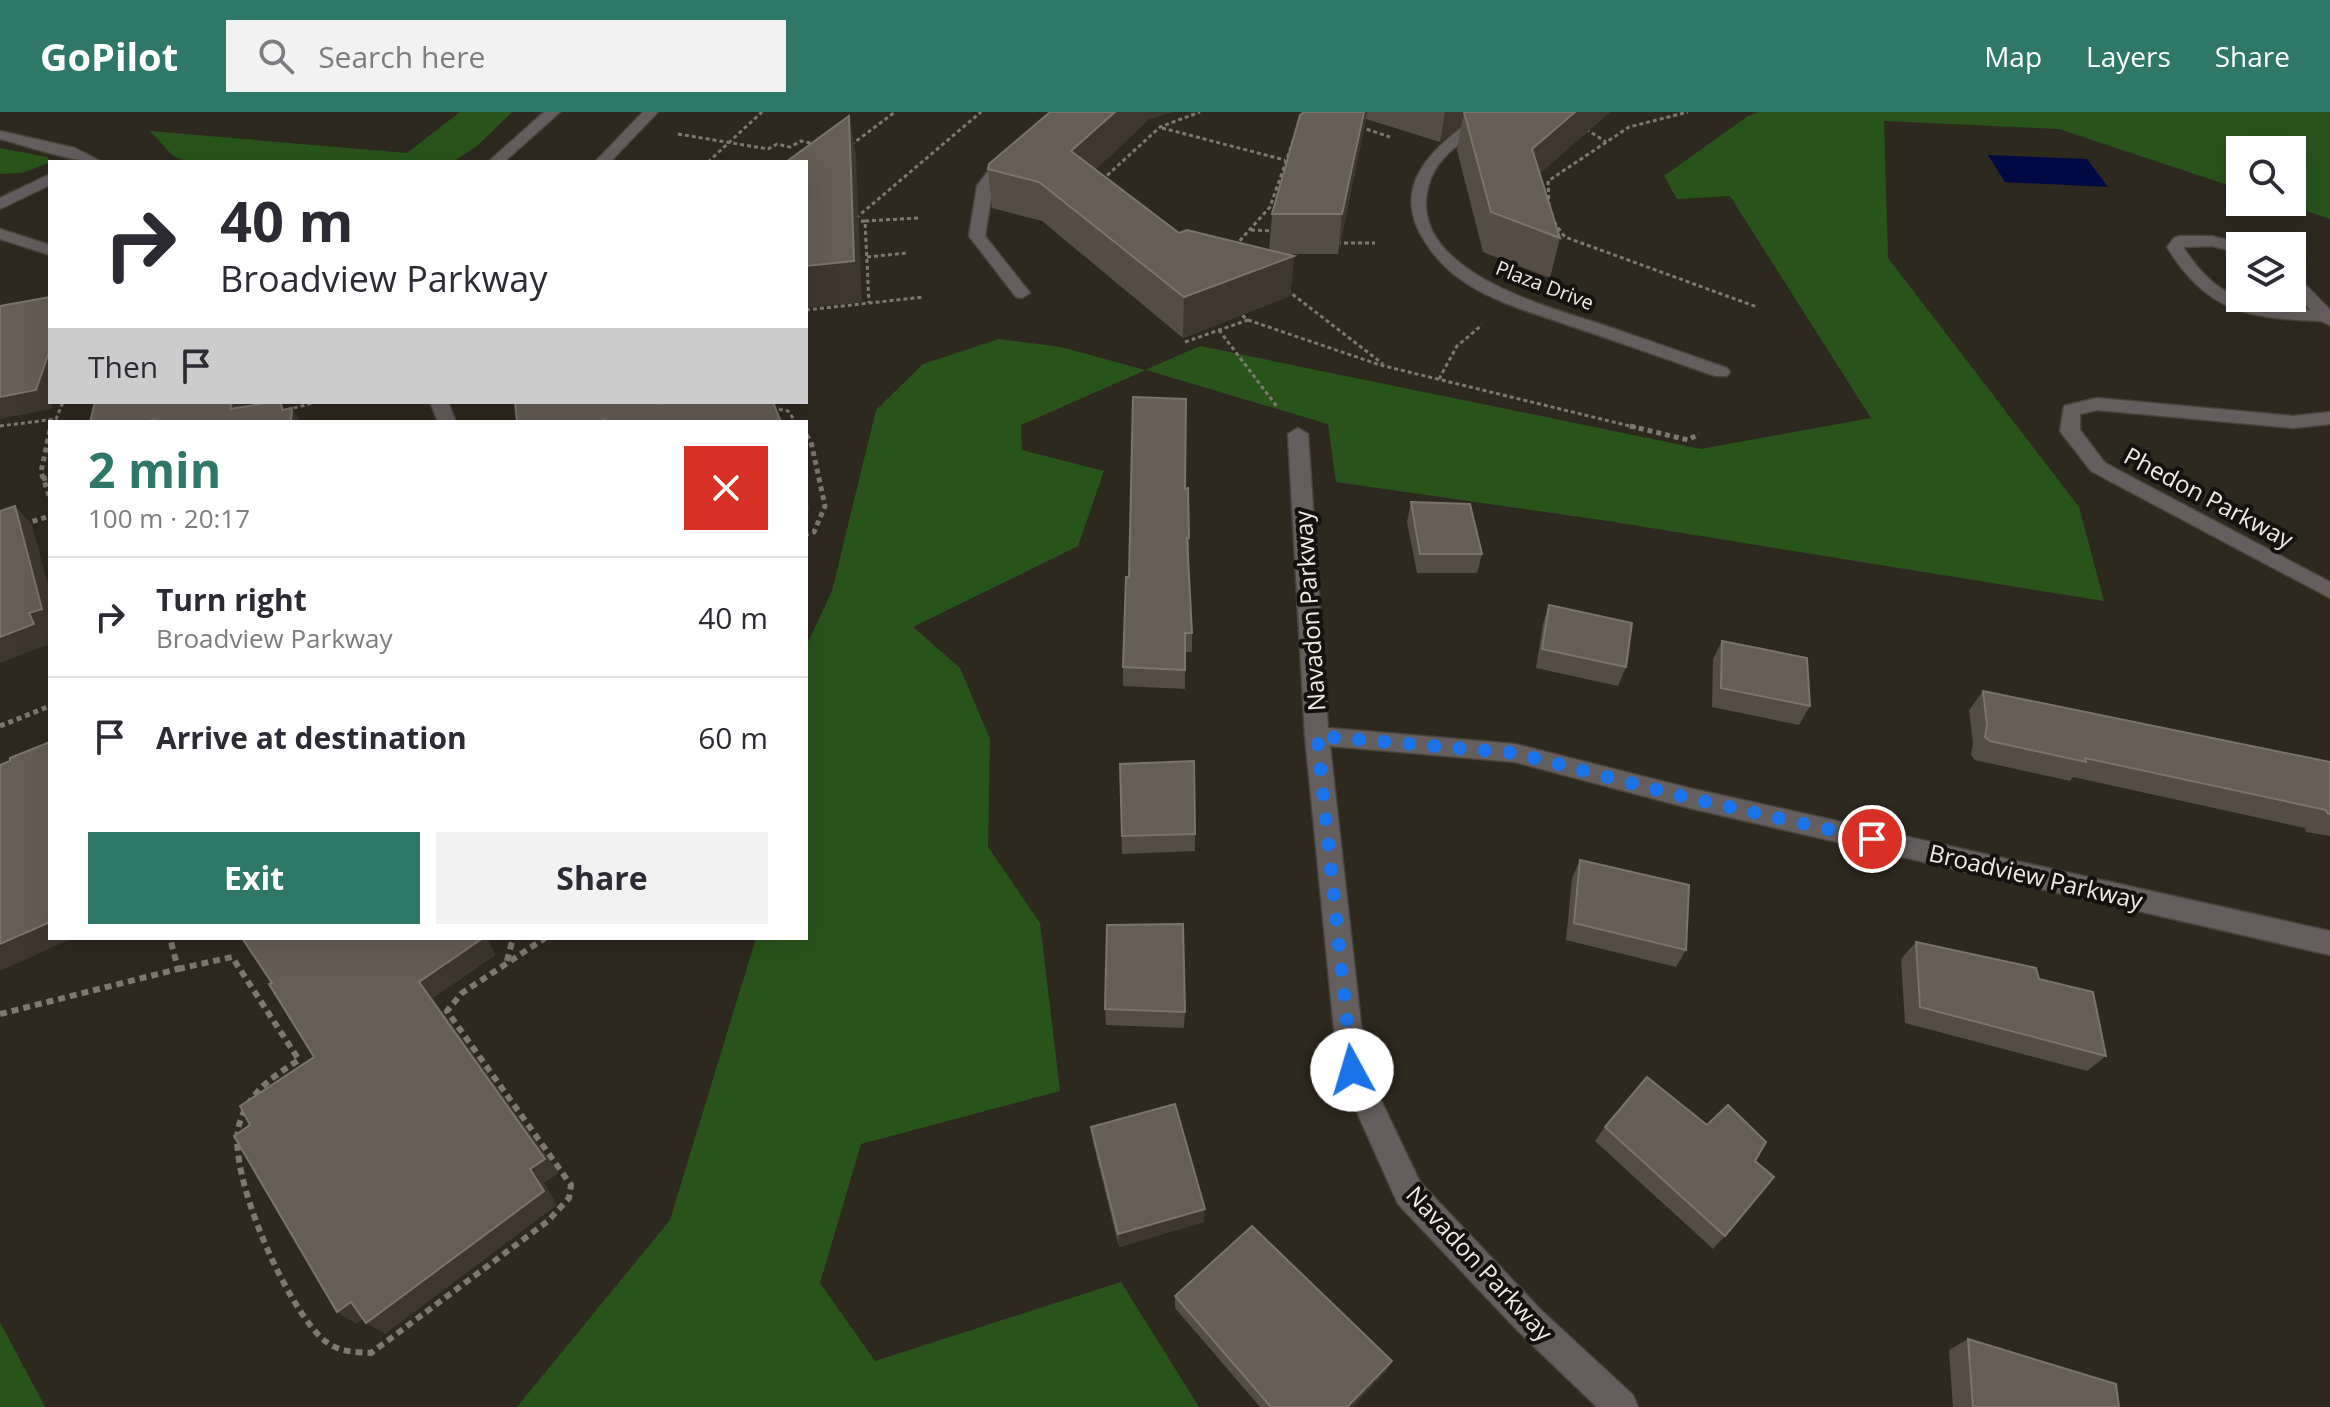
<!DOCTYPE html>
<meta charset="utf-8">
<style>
body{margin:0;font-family:"Open Sans",sans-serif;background:#f2f2f3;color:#2b2b33;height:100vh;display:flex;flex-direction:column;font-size:30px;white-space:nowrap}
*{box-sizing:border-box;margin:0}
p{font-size:26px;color:#7c7c81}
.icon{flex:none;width:44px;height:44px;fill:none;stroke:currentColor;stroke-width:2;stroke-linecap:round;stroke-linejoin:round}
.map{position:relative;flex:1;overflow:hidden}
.sheet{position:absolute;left:48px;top:308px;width:760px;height:520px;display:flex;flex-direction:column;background:#fff;border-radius:0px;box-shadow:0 8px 32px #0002}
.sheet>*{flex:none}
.banner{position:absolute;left:48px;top:48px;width:760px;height:244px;border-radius:0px;box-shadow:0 8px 32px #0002;background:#fff;color:#2b2b33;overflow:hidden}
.buttons{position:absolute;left:2226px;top:24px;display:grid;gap:16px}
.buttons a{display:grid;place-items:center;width:80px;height:80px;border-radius:0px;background:#fff;box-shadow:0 8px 32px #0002;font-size:40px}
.pin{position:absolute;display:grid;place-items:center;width:68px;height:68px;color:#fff;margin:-34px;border:4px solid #fff;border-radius:50%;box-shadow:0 2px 8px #0007}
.me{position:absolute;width:88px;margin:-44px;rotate:354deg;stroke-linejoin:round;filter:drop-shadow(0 0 6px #0008)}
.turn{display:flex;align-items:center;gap:28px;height:168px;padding:0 40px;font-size:36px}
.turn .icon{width:104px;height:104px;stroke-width:2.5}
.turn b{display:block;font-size:56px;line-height:68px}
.then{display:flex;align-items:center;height:76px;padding:0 40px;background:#0003;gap:16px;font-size:30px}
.round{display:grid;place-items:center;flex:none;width:84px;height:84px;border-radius:0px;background:#f2f2f3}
.overview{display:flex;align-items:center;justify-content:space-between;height:136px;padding:0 40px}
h1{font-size:48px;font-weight:700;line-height:60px;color:#2f7768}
.cta{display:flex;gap:16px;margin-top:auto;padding:16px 40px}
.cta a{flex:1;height:92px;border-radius:0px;background:#2f7768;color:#fff;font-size:32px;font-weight:700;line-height:92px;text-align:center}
.cta a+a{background:#f2f2f3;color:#2b2b33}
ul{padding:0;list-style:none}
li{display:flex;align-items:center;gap:24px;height:120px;padding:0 40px;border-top:2px solid #e1e1e2}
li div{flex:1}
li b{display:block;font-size:30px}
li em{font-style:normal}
header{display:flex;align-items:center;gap:48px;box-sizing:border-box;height:112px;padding:0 40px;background:#2f7768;color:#fff}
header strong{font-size:38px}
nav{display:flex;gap:44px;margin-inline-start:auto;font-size:28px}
.search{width:560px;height:72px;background:#f2f2f3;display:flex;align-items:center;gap:20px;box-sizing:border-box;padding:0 28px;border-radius:0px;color:#7c7c81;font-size:30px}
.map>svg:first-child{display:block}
.green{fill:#28541c}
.water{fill:#000944}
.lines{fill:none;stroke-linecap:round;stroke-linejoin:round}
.street-casing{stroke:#49443b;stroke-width:3}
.path-far2{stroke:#7d7870;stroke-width:3;stroke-dasharray:4 3;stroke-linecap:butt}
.path-far1{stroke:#7d7870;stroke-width:5;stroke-dasharray:5 4;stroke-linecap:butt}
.path{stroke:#7d7870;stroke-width:6;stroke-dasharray:7 5;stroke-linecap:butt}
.street{fill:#655e5f;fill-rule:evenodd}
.wall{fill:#554c44}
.shaded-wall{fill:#3f372e}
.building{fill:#665d55;stroke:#7b736c;stroke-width:2}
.route{stroke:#1a73e8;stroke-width:14;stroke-dasharray:0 25.2}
.labels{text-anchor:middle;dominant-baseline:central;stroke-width:8;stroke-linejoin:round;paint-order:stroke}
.far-street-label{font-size:20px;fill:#eeebe4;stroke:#14120e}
.street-label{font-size:24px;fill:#eeebe4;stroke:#14120e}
</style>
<header>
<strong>GoPilot</strong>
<div class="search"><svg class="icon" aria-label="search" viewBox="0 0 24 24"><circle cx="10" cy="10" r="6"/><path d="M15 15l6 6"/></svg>Search here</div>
<nav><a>Map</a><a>Layers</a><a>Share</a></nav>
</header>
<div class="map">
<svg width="2330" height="1295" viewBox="0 0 2330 1295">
<rect width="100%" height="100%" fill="#2e291f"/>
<g class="green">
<path d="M 460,0 L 512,0 L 478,33 L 453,50 L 189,50 L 173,44 L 150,19 L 407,41 Z"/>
<path d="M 1759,0 L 2330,0 L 2330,107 L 2279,90 L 2292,90 L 2292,38 L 2240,38 L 2240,77 L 2059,17 L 1884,9 L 1888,146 L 2079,395 L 2104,489 L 1608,409 L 1336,370 L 1328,312 L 1146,258 L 1021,313 L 1022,338 L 1104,359 L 1078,434 L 913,515 L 960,556 L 990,627 L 988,735 L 1040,811 L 1060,979 L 861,1032 L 820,1171 L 875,1249 L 1121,1170 L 1199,1295 L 517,1295 L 670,1108 L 756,826 L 806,826 L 806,534 L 832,479 L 876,298 L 923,252 L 999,227 L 1061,235 L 1145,258 L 1200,234 L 1701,337 L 1871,306 L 1730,84 L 1677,87 L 1664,64 L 1748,4 Z"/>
<path d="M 0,36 L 47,45 L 51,50 L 22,61 L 0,62 Z"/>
<path d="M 0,1210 L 45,1295 L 0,1295 Z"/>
</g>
<path class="water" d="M 1988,43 L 2087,47 L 2108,75 L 2005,70 Z"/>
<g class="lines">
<g class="street-casing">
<g id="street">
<path d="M 544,0 L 560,0 L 504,50 L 488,50 Z"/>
<path d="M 643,0 L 658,0 L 610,50 L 595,50 Z"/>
<path d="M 1484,0 L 1501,0 C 1479,23 1444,34 1431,66 C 1396,157 1549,195 1606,214 C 1647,228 1687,242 1727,256 L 1730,260 L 1727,264 L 1715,264 C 1665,246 1615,229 1565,212 C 1533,201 1498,191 1469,173 C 1451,162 1437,148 1426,131 C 1385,72 1439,30 1484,0 Z"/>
<path d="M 0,19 L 75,36 L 102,50 C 72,50 31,35 0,27 Z"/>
<path d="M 1007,40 L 1014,44 L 993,74 L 985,124 L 1030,181 L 1022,186 L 1016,185 L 969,124 L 977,74 L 1002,41 Z"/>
<path d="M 50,62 L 50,73 L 0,97 L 0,86 Z"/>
<path d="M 0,117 L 50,133 L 50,143 L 0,127 Z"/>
<path d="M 2180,124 L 2212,124 L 2246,133 L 2240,134 L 2240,141 L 2212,134 L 2183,135 C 2217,188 2251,195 2311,198 L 2292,179 L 2292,164 L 2298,165 L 2330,198 L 2330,213 L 2321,209 C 2247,206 2208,201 2167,135 L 2174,126 Z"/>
<path d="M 2097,286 L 2293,304 L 2330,300 L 2330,312 L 2293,316 L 2097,298 L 2080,302 L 2080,318 L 2105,351 L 2330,470 L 2330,486 L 2091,359 L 2060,319 L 2064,294 Z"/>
<path d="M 430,290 L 448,290 L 456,310 L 438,310 Z"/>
<path d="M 1298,316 L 1308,322 L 1328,616 L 1515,632 L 1689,676 L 2330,819 L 2330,843 L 1689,696 L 1515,650 L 1330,634 L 1366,957 L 1420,1070 L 1541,1198 L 1633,1283 L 1638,1295 L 1597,1295 L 1519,1220 L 1398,1092 L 1338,958 L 1305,624 L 1288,322 Z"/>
</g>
</g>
<g class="path-far2">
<path d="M 1360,15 L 1390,25"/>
<path d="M 1162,16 L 1285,48"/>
<path d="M 1586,17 L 1606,30"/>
<path d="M 678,22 L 768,37 L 777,32 L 790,35 L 801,29 L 815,32"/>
<path d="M 851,33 L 895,0"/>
<path d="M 708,50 L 762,0"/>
<path d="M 1102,68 L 1160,15 L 1200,0"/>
<path d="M 1549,94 L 1548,69 L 1629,15 L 1688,0"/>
<path d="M 856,106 L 981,0"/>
<path d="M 865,109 L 918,106"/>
<path d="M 854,110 L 865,109 L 869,191"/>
<path d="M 1554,110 L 1565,125 L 1757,195"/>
<path d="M 1251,118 L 1277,119"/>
<path d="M 1337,131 L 1375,131"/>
<path d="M 1235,134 L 1270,95 L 1298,15"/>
<path d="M 867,145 L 907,141"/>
<path d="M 1287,178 L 1383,252"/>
<path d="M 806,198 L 924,185"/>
<path d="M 1248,208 L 1380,253 L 1638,316"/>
<path d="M 1219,218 L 1278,296"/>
<path d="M 1185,230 L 1248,208 L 1238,200"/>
<path d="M 1439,267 L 1457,234 L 1482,213"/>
<path d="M 772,296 L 788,299 L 796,310"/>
<path d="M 287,298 L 316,290"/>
<path d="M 0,314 L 56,307 L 63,290"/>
</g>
<g class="path-far1">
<path d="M 1630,314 L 1688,328 L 1699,322"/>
<path d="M 50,318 L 41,360 L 50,386"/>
<path d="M 806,323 L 811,330 L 825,394 L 814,420 L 806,422"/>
<path d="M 42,367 L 50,365"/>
<path d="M 24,412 L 50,404"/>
<path d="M 0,614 L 50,594"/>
</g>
<g class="path">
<path d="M 507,849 L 513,826"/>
<path d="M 178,857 L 232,845 L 299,948 C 272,965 248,981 239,1013 C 226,1060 288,1199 325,1229 C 339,1240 354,1240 371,1241 L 548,1109 L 569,1086 L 571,1073 L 447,899 L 462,881 L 545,826"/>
<path d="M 0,902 L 178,857 L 170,826"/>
</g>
<use href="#street" class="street"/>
</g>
<g class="wall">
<path d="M 1050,0 L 1172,0 L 1149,7 L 1095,58 L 1179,121 L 1269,138 L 1272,102 L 1304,0 L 1610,0 L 1540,61 L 1560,126 L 1550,166 L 1483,140 L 1457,38 L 1461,14 L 1440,30 L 1366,7 L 1338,142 L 1286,142 L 1294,144 L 1290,184 L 1183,226 L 1042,109 L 992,96 L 988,57 Z"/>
<path d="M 1185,377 L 1189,426 L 1189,445 L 1188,445 L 1192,521 L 1192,540 L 1185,540 L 1185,577 L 1123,574 L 1123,555 L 1129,465 Z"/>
<path d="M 1411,390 L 1482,442 L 1477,461 L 1417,461 L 1407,410 Z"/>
<path d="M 1549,493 L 1626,555 L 1618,574 L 1536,556 L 1543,512 Z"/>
<path d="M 1722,529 L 1810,594 L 1799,613 L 1712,595 L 1713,547 Z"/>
<path d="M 1983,579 L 2330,650 L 2330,724 L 2306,720 L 2305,716 L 2073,665 L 2070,669 L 1975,648 L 1971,643 L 1973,631 L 1969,598 Z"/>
<path d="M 1120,652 L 1195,722 L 1195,739 L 1122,742 Z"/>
<path d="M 1580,748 L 1686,838 L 1676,855 L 1566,828 L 1572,766 Z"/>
<path d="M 1916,830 L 2106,944 L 2087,959 L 1905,911 L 1901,847 Z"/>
<path d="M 1105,897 L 1185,900 L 1184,916 L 1106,913 Z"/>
<path d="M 1707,1013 L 1755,1049 L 1725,1124 L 1713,1137 L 1595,1029 L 1605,1015 Z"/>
<path d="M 1091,1015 L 1204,1110 L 1119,1135 L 1093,1030 Z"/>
<path d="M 1175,1184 L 1386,1259 L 1352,1295 L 1260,1295 L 1175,1196 Z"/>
<path d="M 1968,1227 L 2119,1295 L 1953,1295 L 1949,1238 Z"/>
</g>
<g class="shaded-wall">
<path d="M 1115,0 L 1172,0 L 1149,7 L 1073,79 L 1071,39 Z"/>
<path d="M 1364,0 L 1367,0 L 1366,7 L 1338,142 L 1342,102 Z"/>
<path d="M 1445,0 L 1464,0 L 1461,14 L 1440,30 Z"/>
<path d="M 1575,0 L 1610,0 L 1523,76 L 1532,37 Z"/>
<path d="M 849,4 L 856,43 L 862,190 L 806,196 L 806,154 Z"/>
<path d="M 1294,144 L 1290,184 L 1183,226 L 1184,185 Z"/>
<path d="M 50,237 L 50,290 L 53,290 L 51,297 L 0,307 L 0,285 Z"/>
<path d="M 232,290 L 247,290 L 244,310 L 230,297 Z"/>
<path d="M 281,290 L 291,305 L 292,296 L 301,310 L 290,310 L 282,298 Z"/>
<path d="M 806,383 L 810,399 L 806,400 Z"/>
<path d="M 15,394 L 32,413 L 50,480 L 50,519 L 47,520 L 50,526 L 50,532 L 0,551 L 0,525 L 29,501 Z"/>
<path d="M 50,810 L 50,826 L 73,826 L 0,859 L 0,832 Z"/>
<path d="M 483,826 L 492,826 L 488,829 L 496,843 L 433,886 L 559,1061 L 544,1071 L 557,1093 L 385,1222 L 366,1211 L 419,870 Z"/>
<path d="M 1205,1097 L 1204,1110 L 1119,1135 L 1118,1122 Z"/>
<path d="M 351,1190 L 370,1202 L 356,1212 L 337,1200 Z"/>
<path d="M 1392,1249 L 1386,1259 L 1352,1295 L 1347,1295 Z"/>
</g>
<g class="building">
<path d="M 1050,0 L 1115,0 L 1071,39 L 1179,121 L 1187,118 L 1294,144 L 1184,185 L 1039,70 L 988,57 L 989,52 Z"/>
<path d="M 1304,0 L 1364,0 L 1342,102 L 1272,102 L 1300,3 Z"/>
<path d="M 1464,0 L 1575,0 L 1532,37 L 1560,126 L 1491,100 Z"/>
<path d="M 849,4 L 854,149 L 806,154 L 806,50 L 786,50 Z"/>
<path d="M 50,185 L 50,237 L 36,278 L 0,285 L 0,194 Z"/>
<path d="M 1133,285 L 1186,287 L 1185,377 L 1188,376 L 1189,426 L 1187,426 L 1192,521 L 1185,521 L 1185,558 L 1123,555 L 1126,465 L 1129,465 Z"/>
<path d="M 95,290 L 232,290 L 230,297 L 273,290 L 281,290 L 282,298 L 292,296 L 291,310 L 154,310 L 154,308 L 142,310 L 90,310 Z"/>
<path d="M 515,290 L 656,290 L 656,292 L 676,290 L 773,290 L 781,310 L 641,310 L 641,309 L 605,310 L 605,308 L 597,310 L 517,310 Z"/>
<path d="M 1411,390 L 1470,392 L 1482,442 L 1420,442 Z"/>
<path d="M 15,394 L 42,497 L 29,501 L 34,512 L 0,525 L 0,399 Z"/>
<path d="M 1549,493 L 1632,511 L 1626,555 L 1542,537 Z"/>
<path d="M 1722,529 L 1807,546 L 1810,594 L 1721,576 Z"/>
<path d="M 1983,579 L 2330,650 L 2330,702 L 2328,702 L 2326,698 L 2085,646 L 2086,650 L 1990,629 L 1985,625 L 1987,613 Z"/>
<path d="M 50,630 L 50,810 L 0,832 L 0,653 L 10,649 L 10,646 Z"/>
<path d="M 1194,649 L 1195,722 L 1122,724 L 1120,652 Z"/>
<path d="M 1580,748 L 1689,773 L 1686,838 L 1574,811 Z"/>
<path d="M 1183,812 L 1185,900 L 1105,897 L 1107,813 Z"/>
<path d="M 242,826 L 483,826 L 419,870 L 545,1047 L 530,1057 L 544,1079 L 366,1211 L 351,1190 L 337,1200 L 234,1024 L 250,1013 L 240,994 L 314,945 L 269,872 L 272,871 Z"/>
<path d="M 1916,830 L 2036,856 L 2039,867 L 2093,880 L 2106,944 L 1920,895 Z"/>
<path d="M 1647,965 L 1707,1013 L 1728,993 L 1766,1030 L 1755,1049 L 1774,1065 L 1725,1124 L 1605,1015 Z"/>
<path d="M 1175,992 L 1205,1097 L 1118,1122 L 1091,1015 Z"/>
<path d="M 1252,1114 L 1392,1249 L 1347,1295 L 1271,1295 L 1175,1184 Z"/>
<path d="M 1968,1227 L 2116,1272 L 2119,1295 L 1973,1295 Z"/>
</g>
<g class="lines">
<path class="route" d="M 1352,958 L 1317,624 L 1515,641 L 1689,686 L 1872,727"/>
</g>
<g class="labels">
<g class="far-street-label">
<text transform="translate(1545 173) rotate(21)">Plaza Drive</text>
</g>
<g class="street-label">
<text transform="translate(2209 385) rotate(28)">Phedon Parkway</text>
<text transform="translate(1309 499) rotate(-94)">Navadon Parkway</text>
<text transform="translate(2036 764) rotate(13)">Broadview Parkway</text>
<text transform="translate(1480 1151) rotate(47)">Navadon Parkway</text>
</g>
</g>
</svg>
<div class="buttons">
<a><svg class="icon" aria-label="search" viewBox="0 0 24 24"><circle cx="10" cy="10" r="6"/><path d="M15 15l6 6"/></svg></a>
<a><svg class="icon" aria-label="layers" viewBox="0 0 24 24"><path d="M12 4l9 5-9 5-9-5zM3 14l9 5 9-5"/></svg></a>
</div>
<div class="pin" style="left:1872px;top:727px;background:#d93025"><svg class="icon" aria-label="arrive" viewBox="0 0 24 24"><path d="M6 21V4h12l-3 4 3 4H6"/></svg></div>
<svg class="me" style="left:1352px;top:958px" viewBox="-20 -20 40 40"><circle r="19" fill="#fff"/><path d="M0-13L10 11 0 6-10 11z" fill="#1a73e8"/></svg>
<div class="banner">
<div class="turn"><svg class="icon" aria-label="right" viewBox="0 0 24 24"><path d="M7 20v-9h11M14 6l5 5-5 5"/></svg><div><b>40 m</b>Broadview Parkway</div></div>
<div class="then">Then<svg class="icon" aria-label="arrive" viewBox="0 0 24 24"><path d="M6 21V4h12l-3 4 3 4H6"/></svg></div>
</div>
<section class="sheet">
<div class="overview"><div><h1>2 min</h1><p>100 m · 20:17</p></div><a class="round" style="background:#d93025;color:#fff"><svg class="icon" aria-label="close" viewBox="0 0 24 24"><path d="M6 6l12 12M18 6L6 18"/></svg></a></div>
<ul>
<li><svg class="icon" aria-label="right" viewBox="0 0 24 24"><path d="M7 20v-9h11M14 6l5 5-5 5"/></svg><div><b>Turn right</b><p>Broadview Parkway</p></div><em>40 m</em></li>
<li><svg class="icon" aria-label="arrive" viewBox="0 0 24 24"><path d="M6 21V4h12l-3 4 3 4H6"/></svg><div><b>Arrive at destination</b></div><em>60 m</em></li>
</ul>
<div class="cta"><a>Exit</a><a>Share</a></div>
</section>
</div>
